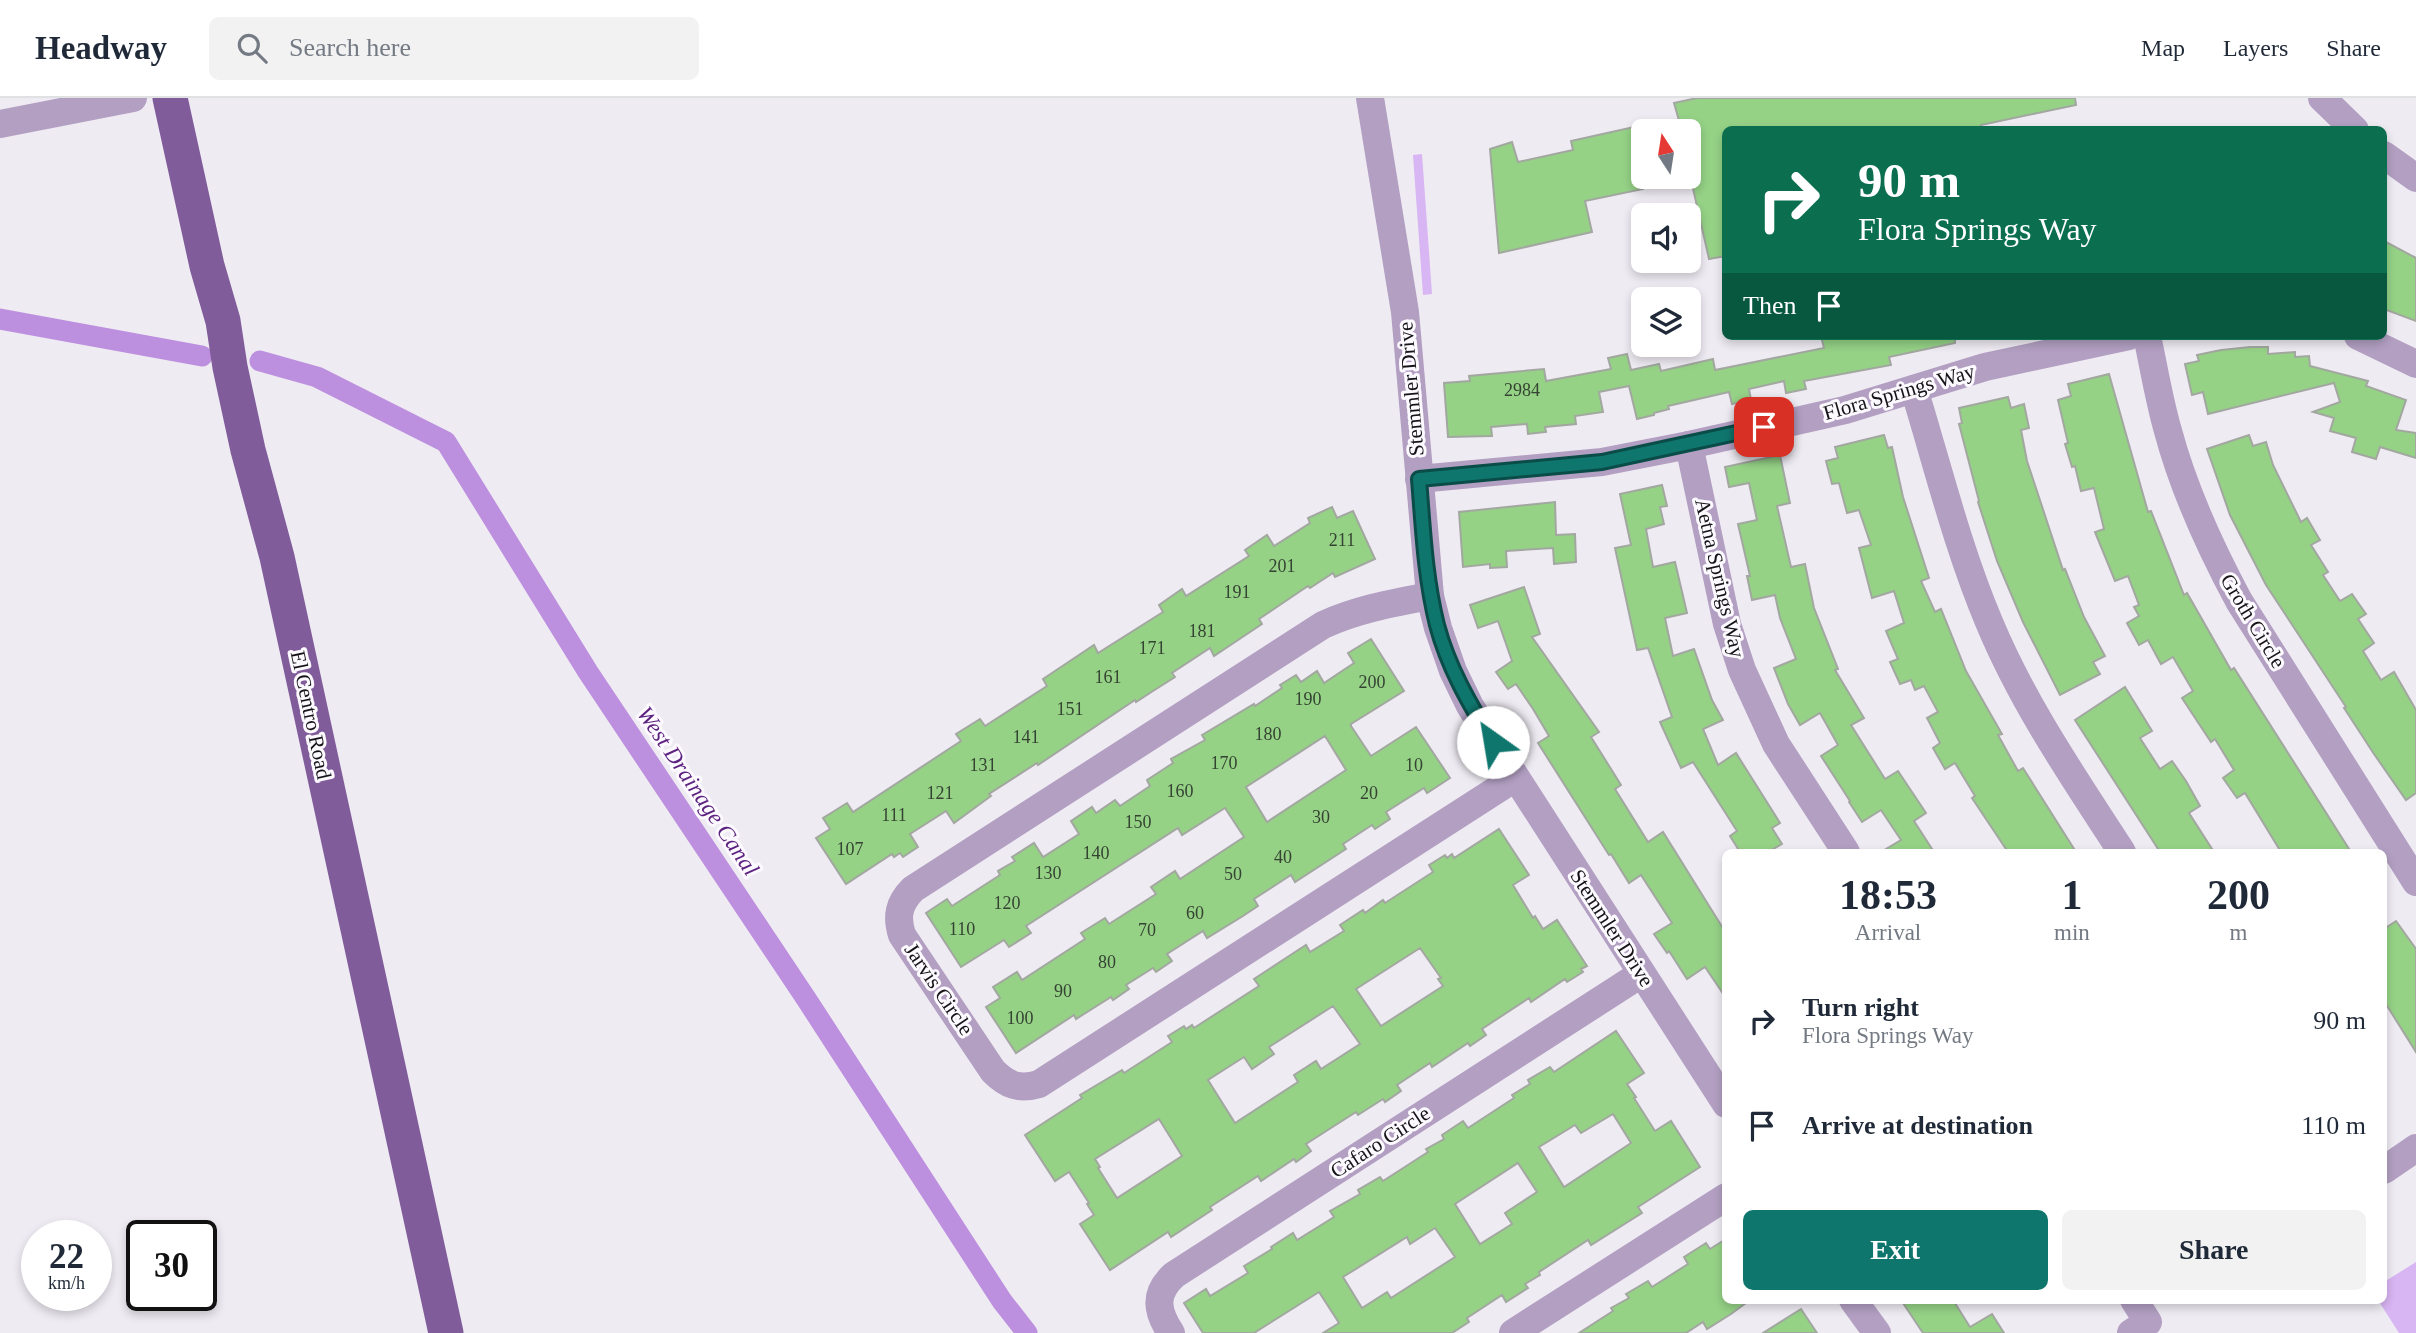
<!DOCTYPE html>
<style>
body{margin:0;font-family:Georgia,serif;background:#f2f2f3;color:#1f2937;height:100vh;display:flex;flex-direction:column;font-size:26px;white-space:nowrap}
*{box-sizing:border-box;margin:0}
p{font-size:23px;color:#747a83}
.icon{flex:none;width:38px;height:38px;fill:none;stroke:currentColor;stroke-width:2;stroke-linecap:round;stroke-linejoin:round}
.map{position:relative;flex:1;overflow:hidden}
.side{position:absolute;left:1722px;top:751px;width:665px;height:455px;display:flex;flex-direction:column;background:#fff;border-radius:10px;box-shadow:0 4px 10px #0003}
.side>*{flex:none}
.guide{position:absolute;left:1722px;top:28px;width:665px;height:214px;border-radius:10px;box-shadow:0 4px 10px #0003;background:#0b6e4f;color:#fff;overflow:hidden}
.needle{width:46px;rotate:348deg}
.controls{position:absolute;left:1631px;top:21px;display:grid;gap:14px}
.controls a{display:grid;place-items:center;width:70px;height:70px;border-radius:10px;background:#fff;box-shadow:0 4px 10px #0003;font-size:35px}
.speed{position:absolute;left:21px;top:1122px;display:flex;gap:14px;font-size:35px;font-weight:700;text-align:center}
.speed>*{display:grid;place-content:center;width:91px;height:91px;border-radius:50%;background:#fff;box-shadow:0 4px 10px #0003;line-height:1}
.speed small{font-size:18px;font-weight:400}
.speed .limit{border:4px solid #111;border-radius:10px;background:#fff;color:#111}
.pin{position:absolute;display:grid;place-items:center;width:60px;height:60px;color:#fff;margin:-30px;border-radius:14px;box-shadow:0 4px 10px #0006}
.me{position:absolute;width:77px;margin:-38px;rotate:328deg;stroke-linejoin:round;filter:drop-shadow(0 0 5px #0008)}
.turn{display:flex;align-items:center;gap:24px;height:147px;padding:0 21px;font-size:32px}
.turn .icon{width:91px;height:91px;stroke-width:2.5}
.turn b{display:block;font-size:49px;line-height:60px}
.then{display:flex;align-items:center;height:66px;padding:0 21px;background:#0003;gap:14px;font-size:26px}
.eta{display:flex;justify-content:space-evenly;align-items:center;height:119px;text-align:center}
.eta b{font-size:42px;font-weight:600;line-height:49px}
.action{display:flex;gap:14px;margin-top:auto;padding:14px 21px}
.action a{flex:1;height:80px;border-radius:10px;background:#0f766e;color:#fff;font-size:28px;font-weight:600;line-height:80px;text-align:center}
.action a+a{background:#f2f2f3;color:#1f2937}
ul{padding:0;list-style:none}
li{display:flex;align-items:center;gap:21px;height:105px;padding:0 21px}
li div{flex:1}
li b{display:block;font-size:26px}
li em{font-style:normal}
header{display:flex;align-items:center;gap:42px;box-sizing:border-box;height:98px;padding:0 35px;background:#fff;border-bottom:2px solid #e0e1e3}
header strong{font-size:33px}
nav{display:flex;gap:38px;margin-inline-start:auto;font-size:24px}
.search{width:490px;height:63px;background:#f2f2f3;display:flex;align-items:center;gap:18px;box-sizing:border-box;padding:0 24px;border-radius:10px;color:#747a83;font-size:26px}
.map>svg:first-child{display:block}
.green{fill:#d8b5f3}
.lines{fill:none;stroke-linecap:round;stroke-linejoin:round}
.canal{stroke:#bd90df;stroke-width:21}
.building{fill:#95d286;stroke:#a2a7a0;stroke-width:2;fill-rule:evenodd}
.minor{stroke:#b29fc2;stroke-width:28}
.major{stroke:#805c9b;stroke-width:35}
.route-casing{stroke:#0a4d48;stroke-width:18}
.route{stroke:#0f766e;stroke-width:12}
.labels{text-anchor:middle;dominant-baseline:central;stroke-width:6;stroke-linejoin:round;paint-order:stroke}
.number-label{font-size:18px;fill:#354332}
.street-label{font-size:21px;fill:#151316;stroke:#fcf9ff}
.water-label{font-size:23px;font-style:italic;fill:#5c227f;stroke:#fcf9ff}
</style>
<header>
<strong>Headway</strong>
<div class="search"><svg class="icon" aria-label="search" viewBox="0 0 24 24"><circle cx="10" cy="10" r="6"/><path d="M15 15l6 6"/></svg>Search here</div>
<nav><a>Map</a><a>Layers</a><a>Share</a></nav>
</header>
<div class="map">
<svg width="2416" height="1235" viewBox="0 0 2416 1235">
<rect width="100%" height="100%" fill="#efebf3"/>
<g class="green">
<path d="M 1422,56 L 1432,196 L 1423,197 L 1413,57 Z"/>
<path d="M 2416,1164 L 2416,1235 L 2399,1235 L 2378,1202 L 2384,1202 L 2384,1184 Z"/>
</g>
<g class="lines">
<g class="canal">
<path d="M 0,221 L 202,258"/>
<path d="M 260,263 L 317,279 L 446,344 L 588,574 L 807,902 L 1002,1203 L 1027,1235"/>
</g>
</g>
<g class="building">
<path d="M 1697,0 L 2075,0 L 2076,7 L 1981,27 L 1982,32 L 1726,32 L 1726,158 L 1709,161 L 1689,73 L 1689,33 L 1682,33 L 1674,5 Z"/>
<path d="M 1643,27 L 1643,91 L 1585,103 L 1592,134 L 1499,155 L 1490,51 L 1512,44 L 1518,64 L 1573,52 L 1571,43 Z"/>
<path d="M 2384,143 L 2416,160 L 2416,223 L 2384,211 Z"/>
<path d="M 1821,238 L 1955,238 L 1955,245 L 1889,259 L 1891,267 L 1804,283 L 1806,291 L 1786,295 L 1784,283 L 1749,291 L 1751,302 L 1732,306 L 1729,294 L 1668,308 L 1669,311 L 1654,315 L 1654,317 L 1637,321 L 1629,288 L 1599,294 L 1603,314 L 1575,318 L 1576,326 L 1545,329 L 1546,334 L 1528,336 L 1527,326 L 1491,329 L 1492,338 L 1448,339 L 1444,285 L 1470,283 L 1469,278 L 1544,271 L 1546,283 L 1611,271 L 1608,260 L 1627,256 L 1631,272 L 1659,266 L 1661,273 L 1713,261 L 1715,272 L 1824,250 Z"/>
<path d="M 2250,249 L 2268,249 L 2268,256 L 2295,254 L 2295,259 L 2309,258 L 2310,268 L 2368,283 L 2366,288 L 2406,302 L 2396,332 L 2416,335 L 2416,360 L 2380,349 L 2376,361 L 2352,354 L 2356,340 L 2330,333 L 2334,320 L 2313,314 L 2340,304 L 2334,285 L 2208,316 L 2203,294 L 2192,297 L 2185,266 L 2199,263 L 2197,257 L 2221,252 Z"/>
<path d="M 2109,276 L 2148,414 L 2151,413 L 2184,497 L 2187,495 L 2231,572 L 2234,570 L 2351,754 L 2281,754 L 2245,695 L 2237,700 L 2223,680 L 2234,672 L 2215,641 L 2211,644 L 2182,600 L 2193,593 L 2173,559 L 2161,566 L 2148,542 L 2139,547 L 2127,525 L 2139,518 L 2134,509 L 2139,507 L 2128,478 L 2115,483 L 2095,434 L 2104,431 L 2094,390 L 2081,393 L 2075,368 L 2072,369 L 2065,346 L 2068,345 L 2058,302 L 2071,298 L 2068,286 Z"/>
<path d="M 2008,299 L 2011,310 L 2024,306 L 2029,330 L 2021,332 L 2027,363 L 2063,472 L 2065,471 L 2084,519 L 2105,558 L 2093,564 L 2100,576 L 2060,597 L 2023,524 L 1997,463 L 1978,404 L 1979,403 L 1959,326 L 1962,325 L 1959,310 Z"/>
<path d="M 1884,337 L 1888,350 L 1892,349 L 1903,399 L 1929,480 L 1921,483 L 1935,514 L 1941,511 L 1966,573 L 2002,636 L 1998,637 L 2018,673 L 2023,670 L 2076,754 L 2008,754 L 1972,700 L 1975,698 L 1955,665 L 1945,671 L 1933,650 L 1940,645 L 1927,620 L 1938,614 L 1924,588 L 1915,592 L 1911,582 L 1900,586 L 1890,564 L 1898,561 L 1886,533 L 1904,525 L 1894,493 L 1872,500 L 1859,450 L 1871,447 L 1859,412 L 1847,415 L 1839,385 L 1832,386 L 1826,363 L 1838,360 L 1835,349 Z"/>
<path d="M 2249,337 L 2253,348 L 2266,344 L 2273,367 L 2301,424 L 2307,420 L 2320,442 L 2311,447 L 2328,474 L 2323,477 L 2340,503 L 2352,496 L 2366,516 L 2358,521 L 2374,545 L 2363,553 L 2381,582 L 2394,574 L 2416,612 L 2416,695 L 2406,702 L 2374,656 L 2344,610 L 2346,609 L 2266,487 L 2230,417 L 2207,351 Z"/>
<path d="M 1780,357 L 1790,405 L 1777,408 L 1791,469 L 1805,466 L 1814,510 L 1838,571 L 1835,572 L 1864,620 L 1851,627 L 1885,681 L 1898,673 L 1926,715 L 1914,723 L 1934,754 L 1881,754 L 1901,742 L 1881,712 L 1862,724 L 1849,704 L 1850,703 L 1821,658 L 1838,647 L 1820,615 L 1800,627 L 1788,606 L 1774,570 L 1796,561 L 1780,520 L 1775,497 L 1752,502 L 1747,478 L 1750,478 L 1738,426 L 1757,422 L 1749,385 L 1729,389 L 1725,369 Z"/>
<path d="M 1662,387 L 1667,408 L 1660,409 L 1664,426 L 1646,431 L 1653,469 L 1675,464 L 1687,515 L 1665,520 L 1673,558 L 1694,551 L 1712,602 L 1723,622 L 1703,631 L 1718,667 L 1736,655 L 1780,725 L 1772,730 L 1782,746 L 1768,754 L 1740,754 L 1730,738 L 1737,733 L 1693,664 L 1681,670 L 1660,624 L 1672,619 L 1648,550 L 1637,552 L 1615,450 L 1631,447 L 1620,396 Z"/>
<path d="M 1555,404 L 1556,437 L 1575,436 L 1576,464 L 1554,466 L 1553,450 L 1506,453 L 1507,469 L 1490,470 L 1490,466 L 1463,469 L 1459,414 Z"/>
<path d="M 1332,409 L 1337,420 L 1353,413 L 1375,461 L 1335,479 L 1333,475 L 1310,490 L 1308,488 L 1259,521 L 1262,526 L 1214,558 L 1210,550 L 1172,575 L 1175,579 L 1153,593 L 1136,604 L 1135,602 L 1038,667 L 1037,665 L 989,696 L 991,698 L 954,725 L 946,713 L 910,736 L 918,749 L 903,759 L 900,755 L 894,759 L 892,756 L 846,786 L 816,740 L 830,731 L 823,720 L 847,705 L 853,714 L 961,643 L 956,636 L 980,621 L 985,628 L 1047,588 L 1043,581 L 1094,547 L 1098,555 L 1163,514 L 1159,507 L 1182,491 L 1186,498 L 1249,458 L 1245,452 L 1267,437 L 1274,448 L 1310,425 L 1308,420 Z"/>
<path d="M 1524,489 L 1540,536 L 1532,539 L 1599,634 L 1591,639 L 1621,687 L 1615,691 L 1648,744 L 1663,734 L 1726,835 L 1726,900 L 1705,869 L 1687,881 L 1669,853 L 1667,855 L 1654,836 L 1672,825 L 1641,777 L 1629,785 L 1611,756 L 1609,757 L 1538,645 L 1549,638 L 1533,611 L 1516,586 L 1508,591 L 1496,574 L 1512,563 L 1498,523 L 1478,530 L 1470,507 Z"/>
<path d="M 1371,541 L 1404,593 L 1351,626 L 1351,628 L 1371,658 L 1416,629 L 1450,680 L 1427,695 L 1424,690 L 1386,714 L 1390,721 L 1375,731 L 1372,727 L 1343,746 L 1346,751 L 1295,784 L 1291,777 L 1254,801 L 1258,808 L 1243,818 L 1207,840 L 1203,833 L 1167,856 L 1172,863 L 1156,874 L 1153,870 L 1126,887 L 1129,891 L 1113,902 L 1111,899 L 1076,921 L 1074,917 L 1016,955 L 986,909 L 1000,900 L 993,889 L 1017,874 L 1022,882 L 1085,841 L 1081,835 L 1105,820 L 1109,826 L 1156,796 L 1151,789 L 1175,773 L 1180,781 L 1244,739 L 1225,710 L 1182,737 L 1178,730 L 1026,828 L 1031,835 L 1009,849 L 1004,842 L 961,869 L 926,815 L 947,801 L 952,808 L 1000,777 L 998,773 L 1015,763 L 1012,759 L 1034,745 L 1043,759 L 1079,736 L 1071,723 L 1092,709 L 1096,715 L 1115,702 L 1120,708 L 1150,688 L 1147,682 L 1173,665 L 1171,661 L 1205,642 L 1202,637 L 1254,606 L 1255,608 L 1282,590 L 1280,587 L 1296,577 L 1301,584 L 1317,573 L 1324,585 L 1354,565 L 1348,555 ZM 1325,638 L 1346,672 L 1267,724 L 1246,689 Z"/>
<path d="M 2125,589 L 2152,633 L 2140,640 L 2160,671 L 2172,663 L 2186,683 L 2200,708 L 2189,715 L 2214,754 L 2160,754 L 2075,622 Z"/>
<path d="M 1499,731 L 1529,777 L 1513,787 L 1533,820 L 1535,818 L 1543,831 L 1557,822 L 1587,868 L 1581,871 L 1583,874 L 1567,884 L 1565,881 L 1531,904 L 1529,900 L 1482,931 L 1486,937 L 1470,948 L 1468,945 L 1432,969 L 1430,965 L 1397,987 L 1401,993 L 1385,1004 L 1383,1001 L 1358,1017 L 1356,1014 L 1306,1046 L 1311,1053 L 1296,1064 L 1294,1061 L 1261,1083 L 1258,1078 L 1210,1109 L 1212,1112 L 1171,1139 L 1168,1134 L 1110,1172 L 1080,1126 L 1094,1117 L 1087,1106 L 1089,1105 L 1069,1074 L 1055,1083 L 1025,1037 L 1082,1000 L 1080,997 L 1122,972 L 1124,975 L 1172,944 L 1168,938 L 1184,928 L 1186,931 L 1192,927 L 1194,930 L 1259,888 L 1254,881 L 1289,858 L 1306,847 L 1310,854 L 1344,833 L 1340,827 L 1363,812 L 1365,815 L 1383,802 L 1385,805 L 1433,774 L 1429,767 L 1445,757 L 1447,760 L 1452,756 L 1454,760 ZM 1420,850 L 1441,880 L 1438,881 L 1443,888 L 1381,928 L 1356,891 ZM 1333,908 L 1360,946 L 1321,971 L 1316,963 L 1294,977 L 1298,984 L 1235,1025 L 1208,982 L 1244,959 L 1252,971 L 1274,956 L 1269,949 ZM 1159,1021 L 1182,1058 L 1117,1100 L 1098,1070 L 1100,1069 L 1095,1061 Z"/>
<path d="M 2396,823 L 2416,851 L 2416,954 L 2384,903 L 2384,831 Z"/>
<path d="M 1616,933 L 1644,975 L 1627,986 L 1636,999 L 1634,1000 L 1655,1033 L 1671,1023 L 1700,1069 L 1638,1109 L 1642,1115 L 1591,1147 L 1588,1142 L 1539,1174 L 1540,1177 L 1525,1186 L 1528,1190 L 1506,1204 L 1502,1197 L 1467,1220 L 1469,1224 L 1452,1235 L 1323,1235 L 1339,1225 L 1319,1194 L 1254,1235 L 1203,1235 L 1184,1205 L 1206,1191 L 1210,1198 L 1248,1175 L 1244,1168 L 1272,1151 L 1271,1149 L 1293,1135 L 1297,1142 L 1334,1119 L 1330,1113 L 1360,1096 L 1358,1092 L 1380,1079 L 1383,1083 L 1428,1054 L 1426,1051 L 1444,1041 L 1442,1037 L 1463,1023 L 1468,1030 L 1514,1000 L 1512,997 L 1530,986 L 1528,982 L 1550,969 L 1554,974 ZM 1613,1016 L 1631,1045 L 1564,1089 L 1539,1049 L 1575,1027 L 1581,1035 ZM 1518,1065 L 1537,1094 L 1505,1115 L 1512,1126 L 1480,1146 L 1455,1106 ZM 1435,1130 L 1455,1159 L 1391,1200 L 1387,1194 L 1362,1210 L 1343,1179 L 1407,1139 L 1410,1146 Z"/>
<path d="M 1726,1141 L 1726,1202 L 1750,1202 L 1731,1216 L 1707,1231 L 1703,1224 L 1686,1235 L 1579,1235 L 1613,1213 L 1611,1210 L 1629,1200 L 1626,1196 L 1648,1183 L 1652,1189 L 1688,1166 L 1684,1159 L 1706,1145 L 1710,1151 Z"/>
<path d="M 1901,1202 L 1953,1202 L 1970,1229 L 1992,1216 L 2004,1235 L 1923,1235 Z"/>
<path d="M 1801,1211 L 1817,1235 L 1763,1235 Z"/>
</g>
<g class="lines">
<g class="minor">
<path d="M 1370,0 L 1405,214 L 1430,498 L 1438,530 L 1453,573 L 1470,608 L 1726,1006"/>
<path d="M 2322,0 L 2355,32"/>
<path d="M 0,26 L 133,0"/>
<path d="M 2384,57 L 2416,80"/>
<path d="M 2147,238 C 2154,270 2159,302 2168,333 C 2184,393 2210,449 2239,503 L 2416,784"/>
<path d="M 2358,238 L 2416,266"/>
<path d="M 1914,291 C 1938,369 1957,448 1989,524 C 2023,606 2074,680 2122,754"/>
<path d="M 1689,347 L 1727,526 L 1742,572 L 1776,646 L 1846,754"/>
<path d="M 1419,381 L 1602,364 L 1689,347 L 1845,312 L 1985,269 L 2129,238"/>
<path d="M 1430,498 C 1393,505 1358,511 1323,527 L 913,791 C 899,805 896,818 902,837 L 993,973 C 1007,987 1019,992 1039,986 L 1515,680"/>
<path d="M 2384,1072 L 2416,1050"/>
<path d="M 1853,1202 L 1877,1235"/>
<path d="M 1171,1235 C 1157,1214 1153,1196 1174,1177 L 1641,876"/>
<path d="M 1513,1235 L 1726,1099"/>
<path d="M 2131,1235 L 2148,1224 L 2134,1202"/>
</g>
<path class="major" d="M 170,0 L 207,168 L 223,223 L 230,269 L 248,352 L 277,459 L 446,1235"/>
</g>
<g class="lines">
<g class="route-casing">
<path id="route" d="M 1493,644 C 1470,607 1448,569 1437,527 C 1425,479 1423,430 1419,381 L 1602,364 L 1764,329"/>
</g>
<use href="#route" class="route"/>
</g>
<g class="labels">
<g class="number-label">
<text x="1522" y="292">2984</text>
<text x="1342" y="442">211</text>
<text x="1282" y="468">201</text>
<text x="1237" y="494">191</text>
<text x="1202" y="533">181</text>
<text x="1152" y="550">171</text>
<text x="1108" y="579">161</text>
<text x="1372" y="584">200</text>
<text x="1308" y="601">190</text>
<text x="1070" y="611">151</text>
<text x="1268" y="636">180</text>
<text x="1026" y="639">141</text>
<text x="1224" y="665">170</text>
<text x="983" y="667">131</text>
<text x="1414" y="667">10</text>
<text x="1180" y="693">160</text>
<text x="940" y="695">121</text>
<text x="1369" y="695">20</text>
<text x="894" y="717">111</text>
<text x="1321" y="719">30</text>
<text x="1138" y="724">150</text>
<text x="850" y="751">107</text>
<text x="1096" y="755">140</text>
<text x="1283" y="759">40</text>
<text x="1048" y="775">130</text>
<text x="1233" y="776">50</text>
<text x="1007" y="805">120</text>
<text x="1195" y="815">60</text>
<text x="962" y="831">110</text>
<text x="1147" y="832">70</text>
<text x="1107" y="864">80</text>
<text x="1063" y="893">90</text>
<text x="1020" y="920">100</text>
</g>
<g class="street-label">
<text transform="translate(1411 291) rotate(-95)">Stemmler Drive</text>
<text transform="translate(1899 294) rotate(-16)">Flora Springs Way</text>
<text transform="translate(1720 480) rotate(77)">Aetna Springs Way</text>
<text transform="translate(2253 523) rotate(59)">Groth Circle</text>
<text transform="translate(311 617) rotate(78)">El Centro Road</text>
<text transform="translate(1612 830) rotate(57)">Stemmler Drive</text>
<text transform="translate(939 891) rotate(56)">Jarvis Circle</text>
<text transform="translate(1380 1044) rotate(-33)">Cafaro Circle</text>
</g>
<g class="water-label">
<text transform="translate(698 693) rotate(56)">West Drainage Canal</text>
</g>
</g>
</svg>
<div class="controls">
<a><svg class="needle" viewBox="-14 -14 28 28"><path d="M0-13l5 13h-10z" fill="#e53935"/><path d="M0 13l5-13h-10z" fill="#747a83"/></svg></a>
<a><svg class="icon" aria-label="sound" viewBox="0 0 24 24"><path d="M4 9h4l5-4v14l-5-4H4zM17 9q2 3 0 6"/></svg></a>
<a><svg class="icon" aria-label="layers" viewBox="0 0 24 24"><path d="M12 4l9 5-9 5-9-5zM3 14l9 5 9-5"/></svg></a>
</div>
<div class="speed"><div>22<small>km/h</small></div><div class="limit">30</div></div>
<div class="pin" style="left:1764px;top:329px;background:#d93025"><svg class="icon" aria-label="arrive" viewBox="0 0 24 24"><path d="M6 21V4h12l-3 4 3 4H6"/></svg></div>
<svg class="me" style="left:1493px;top:644px" viewBox="-20 -20 40 40"><circle r="19" fill="#fff"/><path d="M0-13L10 11 0 6-10 11z" fill="#0f766e"/></svg>
<div class="guide">
<div class="turn"><svg class="icon" aria-label="right" viewBox="0 0 24 24"><path d="M7 20v-9h11M14 6l5 5-5 5"/></svg><div><b>90 m</b>Flora Springs Way</div></div>
<div class="then">Then<svg class="icon" aria-label="arrive" viewBox="0 0 24 24"><path d="M6 21V4h12l-3 4 3 4H6"/></svg></div>
</div>
<section class="side">
<div class="eta">
<div><b>18:53</b><p>Arrival</p></div>
<div><b>1</b><p>min</p></div>
<div><b>200</b><p>m</p></div>
</div>
<ul>
<li><svg class="icon" aria-label="right" viewBox="0 0 24 24"><path d="M7 20v-9h11M14 6l5 5-5 5"/></svg><div><b>Turn right</b><p>Flora Springs Way</p></div><em>90 m</em></li>
<li><svg class="icon" aria-label="arrive" viewBox="0 0 24 24"><path d="M6 21V4h12l-3 4 3 4H6"/></svg><div><b>Arrive at destination</b></div><em>110 m</em></li>
</ul>
<div class="action"><a>Exit</a><a>Share</a></div>
</section>
</div>
